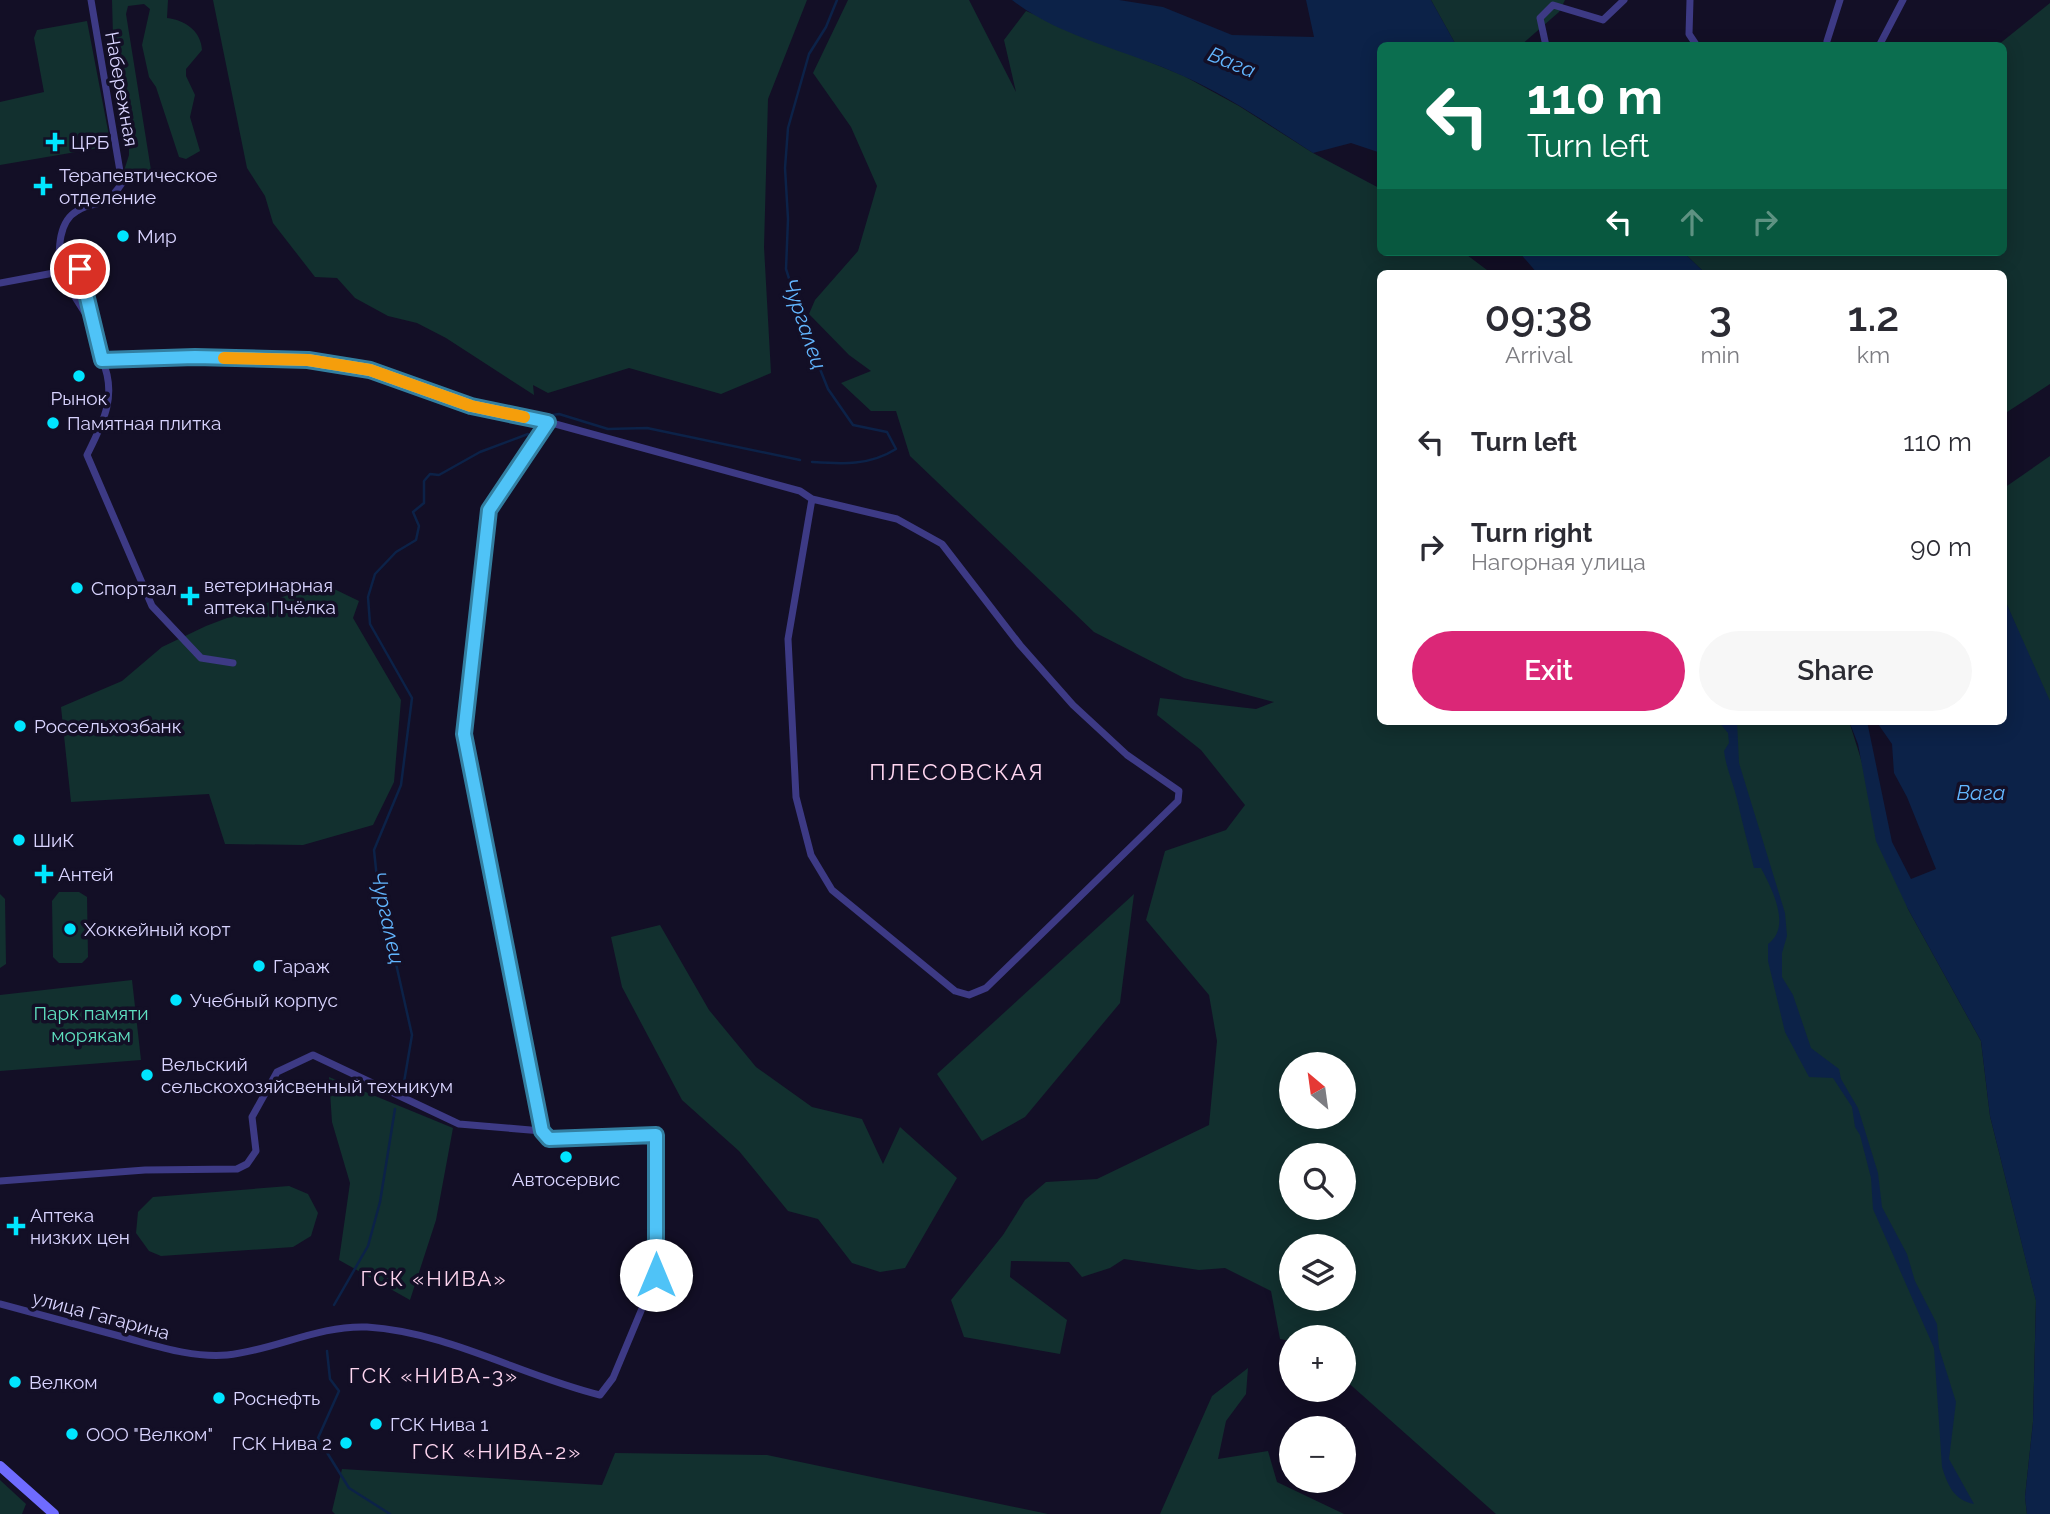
<!DOCTYPE html>
<meta charset="utf-8">
<style>
body{margin:0;font-family:Raleway,sans-serif;background:#f7f7f7;color:#2b2b33;height:100vh;display:flex;flex-direction:column;font-size:26px;white-space:nowrap}
*{box-sizing:border-box;margin:0}
p{font-size:23px;color:#7c7c81}
.icon{flex:none;width:38px;height:38px;fill:none;stroke:currentColor;stroke-width:2;stroke-linecap:round;stroke-linejoin:round}
.map{position:relative;flex:1;overflow:hidden}
.drawer{position:absolute;left:1377px;top:270px;width:630px;height:455px;display:flex;flex-direction:column;background:#fff;border-radius:10px;box-shadow:0 4px 18px #0003}
.drawer>*{flex:none}
.top-card{position:absolute;left:1377px;top:42px;width:630px;height:214px;border-radius:10px;box-shadow:0 4px 18px #0003;background:#0b6e4f;color:#fff;overflow:hidden}
.needle{width:46px;rotate:331deg}
.controls{position:absolute;left:1279px;top:1052px;display:grid;gap:14px}
.controls a{display:grid;place-items:center;width:77px;height:77px;border-radius:50%;background:#fff;box-shadow:0 4px 18px #0003;font-size:35px}
.pin{position:absolute;display:grid;place-items:center;width:60px;height:60px;color:#fff;margin:-30px;border:4px solid #fff;border-radius:50%;box-shadow:0 2px 7px #0007}
.me{position:absolute;width:77px;margin:-38px;rotate:0deg;stroke-linejoin:round;filter:drop-shadow(0 0 5px #0008)}
.turn{display:flex;align-items:center;gap:24px;height:147px;padding:0 35px;font-size:32px}
.turn .icon{width:91px;height:91px;stroke-width:2.5}
.turn b{display:block;font-size:49px;line-height:60px}
.lanes{display:flex;align-items:center;height:66px;padding:0 35px;background:#0003;justify-content:center;gap:35px;direction:ltr}
.lanes .off{opacity:.35}
.eta{display:flex;justify-content:space-evenly;align-items:center;height:119px;text-align:center}
.eta b{font-size:42px;font-weight:600;line-height:49px}
.primary-button{display:flex;gap:14px;margin-top:auto;padding:14px 35px}
.primary-button a{flex:1;height:80px;border-radius:42px;background:#db2777;color:#fff;font-size:28px;font-weight:600;line-height:80px;text-align:center}
.primary-button a+a{background:#f7f7f7;color:#2b2b33}
ul{padding:0;list-style:none}
li{display:flex;align-items:center;gap:21px;height:105px;padding:0 35px}
li div{flex:1}
li b{display:block;font-size:26px}
li em{font-style:normal}
.map>svg:first-child{display:block}
.green{fill:#12302f;fill-rule:evenodd}
.water{fill:#0c2248}
.lines{fill:none;stroke-linecap:round;stroke-linejoin:round}
.stream{stroke:#0c2248;stroke-width:2.5}
.minor{stroke:#3d3a85;stroke-width:7}
.secondary{stroke:#6f6bff;stroke-width:10}
.route-casing{stroke:#337fa1;stroke-width:18}
.route{stroke:#4fc3f7;stroke-width:12}
.slow{stroke:#f59e0b;stroke-width:12}
.poi-dot{fill:#00e5ff;stroke:#130f26;stroke-width:2.5}
.labels{text-anchor:middle;dominant-baseline:central;stroke-width:7;stroke-linejoin:round;paint-order:stroke}
.street-label{font-size:19px;fill:#d9d4ff;stroke:#130f26}
.poi-label{font-size:19px;fill:#d9d4ff;stroke:#130f26;text-anchor:start}
.park-label{font-size:19px;fill:#5fe0c0;stroke:#130f26}
.water-label{font-size:21px;font-style:italic;fill:#62b6ff;stroke:#130f26}
.neighbourhood-label{font-size:21px;letter-spacing:2px;fill:#ffd6f0;stroke:#130f26}
.quarter-label{font-size:23px;letter-spacing:2px;fill:#ffd6f0;stroke:#130f26}
</style>
<div class="map">
<svg width="2050" height="1514" viewBox="0 0 2050 1514">
<rect width="100%" height="100%" fill="#130f26"/>
<g class="green">
<path d="M 112,0 L 168,0 L 167,18 C 185,20 201,31 202,50 L 186,69 L 186,76 L 195,95 L 190,117 L 200,151 L 186,159 L 179,157 L 156,87 L 149,77 L 142,45 L 150,9 L 144,4 L 128,6 L 126,14 L 151,170 C 146,180 137,185 126,184 L 122,177 L 129,155 L 129,114 L 113,36 Z"/>
<path d="M 213,0 L 807,0 L 768,99 L 764,247 L 771,373 L 721,394 L 629,368 L 548,393 L 533,385 L 534,395 L 446,338 L 417,323 L 388,316 L 355,298 L 337,278 L 315,277 L 273,223 L 265,196 L 247,168 Z"/>
<path d="M 848,0 L 969,0 L 1016,92 L 1004,40 L 1026,11 L 1184,76 L 1239,106 L 1313,153 L 1381,189 L 1381,252 L 1463,252 L 1491,273 L 1381,273 L 1381,721 L 1849,721 L 1908,909 L 1981,1041 L 1990,1116 L 2036,1300 L 2033,1422 L 2025,1497 L 2027,1514 L 1496,1514 L 1344,1379 L 1344,1337 L 1292,1337 L 1291,1341 L 1280,1339 L 1271,1291 L 1225,1268 L 1199,1270 L 1124,1259 L 1110,1268 L 1082,1277 L 1069,1262 L 1011,1261 L 1010,1277 L 1067,1320 L 1060,1354 L 964,1337 L 951,1300 L 1003,1235 L 1025,1200 L 1046,1182 L 1097,1179 L 1209,1125 L 1217,1041 L 1209,995 L 1146,920 L 1165,851 L 1226,830 L 1245,805 L 1201,750 L 1157,715 L 1160,698 L 1256,709 L 1274,702 L 1184,678 L 1094,632 L 910,456 L 896,411 L 871,411 L 841,383 L 871,371 L 849,355 L 809,314 L 815,300 L 858,251 L 877,186 L 851,127 L 813,73 ZM 1292,1064 L 1344,1064 L 1344,1116 L 1292,1116 ZM 1292,1155 L 1344,1155 L 1344,1208 L 1292,1208 ZM 1292,1246 L 1344,1246 L 1344,1298 L 1292,1298 Z"/>
<path d="M 1431,0 L 1565,0 L 1559,12 L 1520,46 L 1456,45 Z"/>
<path d="M 2050,3 L 2050,384 L 2004,414 L 2004,273 L 1705,273 L 1683,252 L 2004,252 L 2004,46 L 1998,45 Z"/>
<path d="M 87,21 L 111,146 L 0,165 L 0,102 L 44,92 L 34,38 L 37,30 Z"/>
<path d="M 2050,456 L 2050,707 L 2004,598 L 2004,488 Z"/>
<path d="M 330,587 L 359,601 L 353,618 L 401,700 L 394,782 L 373,825 L 303,845 L 225,844 L 209,794 L 71,802 L 61,707 L 122,681 L 162,647 L 206,626 L 301,590 Z"/>
<path d="M 59,892 L 79,892 L 87,897 L 88,957 L 82,963 L 59,963 L 53,957 L 52,901 Z"/>
<path d="M 0,894 L 5,899 L 6,964 L 0,968 Z"/>
<path d="M 1134,894 L 1120,1003 L 1025,1117 L 982,1141 L 937,1074 Z"/>
<path d="M 660,925 L 709,1010 L 756,1067 L 812,1107 L 862,1119 L 883,1164 L 900,1127 L 957,1178 L 905,1268 L 880,1272 L 852,1263 L 818,1219 L 788,1211 L 739,1151 L 682,1100 L 622,987 L 611,937 Z"/>
<path d="M 132,980 L 141,1060 L 0,1071 L 0,995 Z"/>
<path d="M 329,1077 L 453,1128 L 436,1220 L 410,1300 L 339,1260 L 350,1183 L 332,1122 Z"/>
<path d="M 289,1186 L 308,1194 L 318,1213 L 311,1236 L 293,1247 L 161,1256 L 149,1251 L 136,1233 L 138,1212 L 153,1197 Z"/>
<path d="M 1248,1368 L 1246,1394 L 1226,1421 L 1218,1459 L 1268,1451 L 1277,1482 L 1344,1514 L 1160,1514 L 1212,1396 Z"/>
<path d="M 615,1453 L 767,1455 L 1048,1514 L 335,1514 L 332,1511 L 342,1469 L 602,1485 Z"/>
<path d="M 0,1480 L 26,1504 L 22,1514 L 0,1514 Z"/>
</g>
<g class="water">
<path d="M 1012,0 L 1119,0 L 1163,7 L 1232,35 L 1314,37 L 1306,0 L 1431,0 L 1456,45 L 1381,46 L 1381,153 L 1351,143 L 1313,153 C 1271,126 1229,96 1183,76 C 1127,50 1061,38 1012,0 Z"/>
<path d="M 1519,252 L 1683,252 L 1705,273 L 1537,273 Z"/>
<path d="M 2004,598 L 2050,701 L 2050,1514 L 2027,1514 L 2025,1497 L 2033,1422 L 2036,1301 L 1990,1116 L 1981,1041 L 1908,909 L 1876,841 L 1858,744 L 1849,721 L 1867,721 L 1892,842 L 1911,879 L 1936,869 L 1907,797 L 1894,773 L 1892,744 L 1876,721 L 2004,721 Z"/>
<path d="M 1718,721 L 1737,721 L 1739,763 L 1785,913 L 1787,936 L 1782,953 L 1782,977 L 1793,995 L 1811,1048 L 1839,1069 L 1841,1079 L 1858,1108 L 1878,1173 L 1882,1207 L 1907,1254 L 1915,1281 L 1937,1324 L 1939,1348 L 1956,1402 L 1949,1459 L 1974,1504 C 1954,1500 1948,1486 1942,1467 L 1934,1348 L 1873,1209 L 1871,1178 L 1860,1135 L 1855,1127 L 1852,1107 L 1833,1078 L 1809,1077 L 1785,1032 L 1768,961 L 1768,944 C 1792,927 1772,889 1761,868 L 1754,868 C 1748,844 1742,822 1737,799 C 1733,782 1726,768 1724,751 L 1729,743 L 1728,733 Z"/>
</g>
<g class="lines">
<g class="stream">
<path d="M 540,417 L 559,414 L 608,429 L 647,428 L 800,460"/>
<path d="M 812,462 C 842,464 869,466 896,449 L 887,432 L 853,425 L 828,389 L 810,344 L 786,269 L 788,219 L 785,168 L 788,128 L 809,54 L 826,27 L 837,0"/>
<path d="M 402,1094 L 412,1035 L 377,879 L 374,850 L 401,785 L 412,698 L 370,624 L 368,597 L 375,574 L 396,552 L 416,540 L 419,526 L 413,512 L 424,503 L 424,481 L 430,474 L 439,475 L 480,452 L 528,434"/>
<path d="M 334,1305 L 368,1246 L 380,1202 L 395,1109"/>
<path d="M 327,1351 L 330,1379 L 339,1391 L 318,1438 L 349,1488 L 390,1514"/>
</g>
<g class="minor">
<path d="M 91,0 L 122,183 C 103,212 98,198 77,211 C 57,222 59,253 59,272 L 80,269 L 91,319"/>
<path d="M 1690,0 L 1689,34 L 1697,46"/>
<path d="M 1827,41 L 1840,0"/>
<path d="M 1546,46 L 1540,18 L 1553,5 L 1603,20 L 1624,0"/>
<path d="M 1879,46 L 1903,0"/>
<path d="M 0,283 L 59,272 L 97,332 L 102,360 L 195,357 L 308,360 L 370,370 L 471,406 L 548,422"/>
<path d="M 102,360 C 118,395 103,423 87,455 L 152,606 L 201,658 L 233,663"/>
<path d="M 542,1131 L 464,734 L 490,510 L 548,422 L 800,491 L 812,499 L 788,639 L 796,797 L 811,855 L 832,890 L 955,991 L 969,995 L 986,988 L 1178,801 L 1179,791 L 1127,755 L 1073,705 L 1020,645 L 942,544 L 897,519 L 812,499"/>
<path d="M 0,1181 L 145,1170 L 237,1169 L 247,1164 L 256,1151 L 252,1117 L 277,1072 L 313,1055 L 459,1124 L 542,1131 L 549,1139 L 656,1135 L 656,1275 L 613,1378 L 600,1395 C 522,1376 448,1332 367,1327 C 318,1325 275,1350 227,1355 C 192,1358 157,1346 123,1337 C 82,1326 41,1315 0,1304"/>
</g>
<path class="secondary" d="M 0,1466 L 54,1514"/>
</g>
<g class="lines">
<g class="route-casing">
<path id="route" d="M 80,269 L 102,360 L 195,357 L 308,360 L 370,370 L 471,406 L 548,422 L 489,510 L 464,734 L 542,1131 L 549,1139 L 656,1135 L 656,1275"/>
</g>
<use href="#route" class="route"/>
<path class="slow" d="M 224,358 L 308,360 L 370,370 L 471,406 L 524,417"/>
</g>
<g class="poi-dot">
<path d="M51.5 131.5h7v7h7v7h-7v7h-7v-7h-7v-7h7z"/>
<path d="M39.5 175.5h7v7h7v7h-7v7h-7v-7h-7v-7h7z"/>
<circle cx="123" cy="236" r="7"/>
<circle cx="79" cy="376" r="7"/>
<circle cx="53" cy="423" r="7"/>
<circle cx="77" cy="588" r="7"/>
<path d="M186.5 585.5h7v7h7v7h-7v7h-7v-7h-7v-7h7z"/>
<circle cx="20" cy="726" r="7"/>
<circle cx="19" cy="840" r="7"/>
<path d="M40.5 863.5h7v7h7v7h-7v7h-7v-7h-7v-7h7z"/>
<circle cx="70" cy="929" r="7"/>
<circle cx="259" cy="966" r="7"/>
<circle cx="176" cy="1000" r="7"/>
<circle cx="147" cy="1075" r="7"/>
<circle cx="566" cy="1157" r="7"/>
<path d="M12.5 1215.5h7v7h7v7h-7v7h-7v-7h-7v-7h7z"/>
<circle cx="15" cy="1382" r="7"/>
<circle cx="219" cy="1398" r="7"/>
<circle cx="376" cy="1424" r="7"/>
<circle cx="72" cy="1434" r="7"/>
<circle cx="346" cy="1443" r="7"/>
</g>
<g class="labels">
<g class="street-label">
<text transform="translate(122 89) rotate(80)">Набережная</text>
<text transform="translate(101 1315) rotate(15)">улица Гагарина</text>
</g>
<g class="poi-label">
<text x="71" y="142">ЦРБ</text>
<text x="59" y="175">Терапевтическое<tspan x="59" dy="22">отделение</tspan></text>
<text x="137" y="236">Мир</text>
<text x="79" y="398" text-anchor="middle">Рынок</text>
<text x="67" y="423">Памятная плитка</text>
<text x="204" y="585">ветеринарная<tspan x="204" dy="22">аптека Пчёлка</tspan></text>
<text x="91" y="588">Спортзал</text>
<text x="34" y="726">Россельхозбанк</text>
<text x="33" y="840">ШиК</text>
<text x="58" y="874">Антей</text>
<text x="84" y="929">Хоккейный корт</text>
<text x="273" y="966">Гараж</text>
<text x="190" y="1000">Учебный корпус</text>
<text x="161" y="1064">Вельский<tspan x="161" dy="22">сельскохозяйсвенный техникум</tspan></text>
<text x="566" y="1179" text-anchor="middle">Автосервис</text>
<text x="30" y="1215">Аптека<tspan x="30" dy="22">низких цен</tspan></text>
<text x="29" y="1382">Велком</text>
<text x="233" y="1398">Роснефть</text>
<text x="390" y="1424">ГСК Нива 1</text>
<text x="86" y="1434">ООО "Велком"</text>
<text x="332" y="1443" text-anchor="end">ГСК Нива 2</text>
</g>
<g class="park-label">
<text x="91" y="1013">Парк памяти<tspan x="91" dy="22">морякам</tspan></text>
</g>
<g class="water-label">
<text transform="translate(1232 62) rotate(22)">Вага</text>
<text transform="translate(805 324) rotate(71)">Чургалец</text>
<text x="1981" y="792">Вага</text>
<text transform="translate(388 918) rotate(78)">Чургалец</text>
</g>
<g class="neighbourhood-label">
<text x="434" y="1278">ГСК «НИВА»</text>
<text x="434" y="1375">ГСК «НИВА-3»</text>
<text x="497" y="1451">ГСК «НИВА-2»</text>
</g>
<g class="quarter-label">
<text x="957" y="771">ПЛЕСОВСКАЯ</text>
</g>
</g>
</svg>
<div class="controls">
<a><svg class="needle" viewBox="-14 -14 28 28"><path d="M0-13l5 13h-10z" fill="#e53935"/><path d="M0 13l5-13h-10z" fill="#7c7c81"/></svg></a>
<a><svg class="icon" aria-label="search" viewBox="0 0 24 24"><circle cx="10" cy="10" r="6"/><path d="M15 15l6 6"/></svg></a>
<a><svg class="icon" aria-label="layers" viewBox="0 0 24 24"><path d="M12 4l9 5-9 5-9-5zM3 14l9 5 9-5"/></svg></a>
<a>+</a>
<a>−</a>
</div>
<div class="pin" style="left:80px;top:269px;background:#d93025"><svg class="icon" aria-label="arrive" viewBox="0 0 24 24"><path d="M6 21V4h12l-3 4 3 4H6"/></svg></div>
<svg class="me" style="left:656px;top:1275px" viewBox="-20 -20 40 40"><circle r="19" fill="#fff"/><path d="M0-13L10 11 0 6-10 11z" fill="#4fc3f7"/></svg>
<div class="top-card">
<div class="turn"><svg class="icon" aria-label="left" viewBox="0 0 24 24"><path d="M17 20v-9H6M10 6l-5 5 5 5"/></svg><div><b>110 m</b>Turn left</div></div>
<div class="lanes"><svg class="icon" aria-label="left" viewBox="0 0 24 24"><path d="M17 20v-9H6M10 6l-5 5 5 5"/></svg><svg class="icon off" aria-label="ahead" viewBox="0 0 24 24"><path d="M12 20V5M6 11l6-6 6 6"/></svg><svg class="icon off" aria-label="right" viewBox="0 0 24 24"><path d="M7 20v-9h11M14 6l5 5-5 5"/></svg></div>
</div>
<section class="drawer">
<div class="eta">
<div><b>09:38</b><p>Arrival</p></div>
<div><b>3</b><p>min</p></div>
<div><b>1.2</b><p>km</p></div>
</div>
<ul>
<li><svg class="icon" aria-label="left" viewBox="0 0 24 24"><path d="M17 20v-9H6M10 6l-5 5 5 5"/></svg><div><b>Turn left</b></div><em>110 m</em></li>
<li><svg class="icon" aria-label="right" viewBox="0 0 24 24"><path d="M7 20v-9h11M14 6l5 5-5 5"/></svg><div><b>Turn right</b><p>Нагорная улица</p></div><em>90 m</em></li>
</ul>
<div class="primary-button"><a>Exit</a><a>Share</a></div>
</section>
</div>
